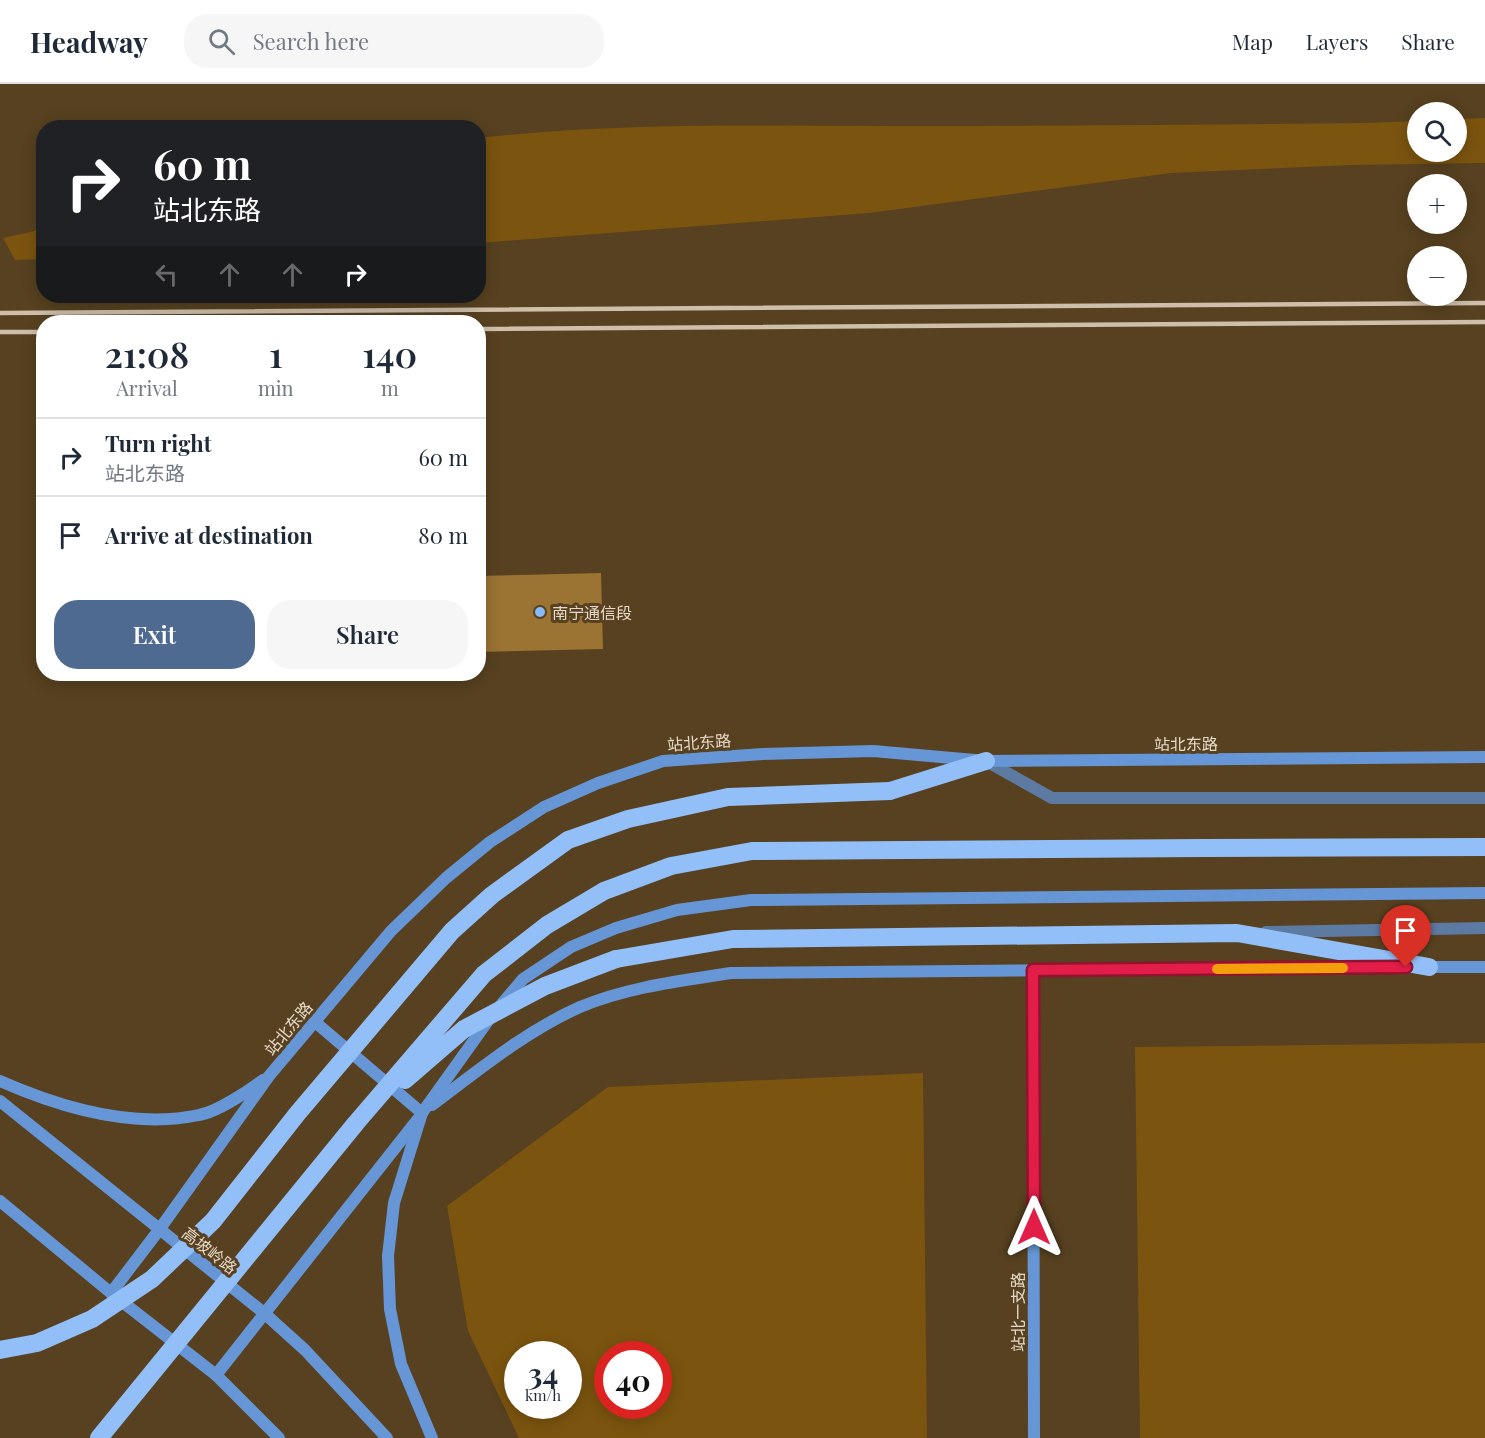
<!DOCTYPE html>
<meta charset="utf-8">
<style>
body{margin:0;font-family:"Playfair Display","Noto Sans SC",serif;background:#f6f6f7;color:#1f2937;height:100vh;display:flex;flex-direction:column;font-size:22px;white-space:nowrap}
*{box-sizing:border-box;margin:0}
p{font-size:20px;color:#747a83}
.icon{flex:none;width:33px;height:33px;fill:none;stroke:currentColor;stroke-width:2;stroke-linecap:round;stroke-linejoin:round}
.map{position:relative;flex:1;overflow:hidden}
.panel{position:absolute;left:36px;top:231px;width:450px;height:366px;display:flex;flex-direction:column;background:#fff;border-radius:24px;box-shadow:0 3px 15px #0003}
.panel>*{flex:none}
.banner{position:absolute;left:36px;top:36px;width:450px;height:183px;border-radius:24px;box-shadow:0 3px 15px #0003;background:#202124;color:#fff;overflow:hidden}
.controls{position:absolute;left:1407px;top:18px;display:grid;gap:12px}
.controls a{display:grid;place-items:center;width:60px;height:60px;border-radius:50%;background:#fff;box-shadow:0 3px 15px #0003;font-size:30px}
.speed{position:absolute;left:504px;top:1257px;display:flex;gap:12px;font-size:30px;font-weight:700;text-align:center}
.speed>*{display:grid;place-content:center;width:78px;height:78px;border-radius:50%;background:#fff;box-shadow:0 3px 15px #0003;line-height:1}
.speed small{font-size:15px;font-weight:400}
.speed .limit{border:9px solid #d22;background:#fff;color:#111}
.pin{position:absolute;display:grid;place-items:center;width:51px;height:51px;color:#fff;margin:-62px -26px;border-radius:50% 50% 50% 0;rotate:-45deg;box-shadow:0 0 6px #0007}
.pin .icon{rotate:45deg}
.me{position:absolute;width:66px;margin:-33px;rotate:0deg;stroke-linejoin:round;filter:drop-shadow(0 0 4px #0008)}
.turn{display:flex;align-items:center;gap:21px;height:126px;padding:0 18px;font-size:27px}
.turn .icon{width:78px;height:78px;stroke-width:2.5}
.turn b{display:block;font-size:42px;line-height:51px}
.lanes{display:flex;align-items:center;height:57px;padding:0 18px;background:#0003;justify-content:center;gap:30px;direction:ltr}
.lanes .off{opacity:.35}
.eta{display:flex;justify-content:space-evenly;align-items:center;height:102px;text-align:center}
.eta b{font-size:36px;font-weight:600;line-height:42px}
.primary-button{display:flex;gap:12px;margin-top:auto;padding:12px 18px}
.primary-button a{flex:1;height:69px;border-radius:24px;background:#4f6a90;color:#fff;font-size:24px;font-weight:600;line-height:69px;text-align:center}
.primary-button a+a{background:#f6f6f7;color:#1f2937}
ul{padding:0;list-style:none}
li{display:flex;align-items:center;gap:18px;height:78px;padding:0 18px;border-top:2px solid #e0e1e3}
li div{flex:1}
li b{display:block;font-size:22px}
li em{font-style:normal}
header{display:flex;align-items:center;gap:36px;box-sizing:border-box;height:84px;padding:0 30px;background:#fff;border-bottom:2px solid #e0e1e3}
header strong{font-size:28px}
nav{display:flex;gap:33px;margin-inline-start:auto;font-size:21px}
.search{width:420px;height:54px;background:#f6f6f7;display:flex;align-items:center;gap:15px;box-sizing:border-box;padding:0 21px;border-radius:24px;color:#747a83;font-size:22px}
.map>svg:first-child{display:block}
.green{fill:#7b540f;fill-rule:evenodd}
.building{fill:#9b7333}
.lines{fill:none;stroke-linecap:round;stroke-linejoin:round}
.lane{stroke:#5c7aa2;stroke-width:12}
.secondary{stroke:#6696d5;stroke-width:12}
.highway{stroke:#93bff8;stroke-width:18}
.rail{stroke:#cdbfaa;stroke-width:4.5}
.highway-bridge{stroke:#93bff8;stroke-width:18}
.route-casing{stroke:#92132f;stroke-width:15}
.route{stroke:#e11d48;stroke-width:10}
.slow{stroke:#f59e0b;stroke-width:10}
.poi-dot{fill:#89bafc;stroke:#574120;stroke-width:2}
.labels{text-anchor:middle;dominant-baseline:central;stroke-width:6;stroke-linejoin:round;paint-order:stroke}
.poi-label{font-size:16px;fill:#e6d9c7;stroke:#574120;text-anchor:start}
.street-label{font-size:16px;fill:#e6d9c7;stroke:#574120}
</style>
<header>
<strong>Headway</strong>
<div class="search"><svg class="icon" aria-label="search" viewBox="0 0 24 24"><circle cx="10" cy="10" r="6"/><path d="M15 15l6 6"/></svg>Search here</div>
<nav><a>Map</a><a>Layers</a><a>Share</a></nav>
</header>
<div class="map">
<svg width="1485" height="1354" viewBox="0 0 1485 1354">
<rect width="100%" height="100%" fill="#574120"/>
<g class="green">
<path d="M 1485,34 L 1485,79 L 1351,81 L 1171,89 L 869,129 L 479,159 L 479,54 C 620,38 762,42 904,42 C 1057,42 1211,41 1365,39 L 1417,37 L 1418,68 L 1456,68 L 1457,35 Z"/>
<path d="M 43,145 L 43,175 L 15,176 L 3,154 Z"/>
<path d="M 1485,959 L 1485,1354 L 1140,1354 L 1135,963 Z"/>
<path d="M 923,989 L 927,1354 L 519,1354 L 468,1247 L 447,1122 L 608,1003 ZM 518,1270 L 568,1270 L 568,1322 L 518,1322 ZM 608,1270 L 658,1270 L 658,1322 L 608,1322 Z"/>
</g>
<path class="building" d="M 601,489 L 603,565 L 478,568 L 478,492 Z"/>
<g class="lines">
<g class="lane">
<path d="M 986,677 L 1052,714 L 1485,714"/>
<path d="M 1266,848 L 1485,844"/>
</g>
<g class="secondary">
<path d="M 1421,883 L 1485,883"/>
<path d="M 1033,886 L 1034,1354"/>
<path d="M 501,921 L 523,895 L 571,863 L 616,844 L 677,826 L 751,816 L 1485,809"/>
<path d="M 315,938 L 422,1029"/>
<path d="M 0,997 C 61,1024 132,1045 199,1031 C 217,1028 248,1007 263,996"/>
<path d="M 0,1017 L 264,1229 L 305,1266 L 387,1354"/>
<path d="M 432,1021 C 479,986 526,947 580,923 C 628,903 680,897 731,889 L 1395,883"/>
<path d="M 0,1117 L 111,1209 L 216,1291 L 279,1354"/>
<path d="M 111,1209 L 159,1146 L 269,992 L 391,847 L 446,794 L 490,758 L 544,723 L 598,699 L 663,677 L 763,670 L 873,667 L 986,677 L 1485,673"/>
<path d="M 216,1291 L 418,1035"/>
<path d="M 432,1354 L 401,1280 L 390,1225 L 388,1172 L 394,1119 L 422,1029 L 490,934"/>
</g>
<g class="highway">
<path d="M 890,707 L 986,677"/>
<path d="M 1205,764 L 1485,763"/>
<path d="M 616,875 L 733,855 L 1237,849 L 1429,883"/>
</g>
<g class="rail">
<path d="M 0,229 L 1485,219"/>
<path d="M 478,245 L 1485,238"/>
<path d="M 0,248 L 44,248"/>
</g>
<g class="highway-bridge">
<path d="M 405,996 L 464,945 L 545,902 L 616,875"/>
<path d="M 0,1266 L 37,1259 L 92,1235 L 152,1195 L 213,1137 L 297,1030 L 452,847 L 492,811 L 568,756 L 628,735 L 728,713 L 890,707"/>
<path d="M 99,1354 L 356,1039 L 484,890 L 547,841 L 604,807 L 671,782 L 752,767 L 1205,764"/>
</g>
</g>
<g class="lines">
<g class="route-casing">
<path id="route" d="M 1034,1143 L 1033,886 L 1406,883"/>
</g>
<use href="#route" class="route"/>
<path class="slow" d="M 1217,885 L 1343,884"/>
</g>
<circle class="poi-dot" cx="540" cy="528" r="6"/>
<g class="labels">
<g class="poi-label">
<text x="552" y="528">南宁通信段</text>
</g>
<g class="street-label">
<text transform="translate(699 658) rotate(-4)">站北东路</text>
<text x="1186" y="659">站北东路</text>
<text transform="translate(288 944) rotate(-50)">站北东路</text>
<text transform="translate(210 1166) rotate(38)">高坡岭路</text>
<text transform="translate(1017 1228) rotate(-90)">站北一支路</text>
</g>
</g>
</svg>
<div class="controls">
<a><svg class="icon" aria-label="search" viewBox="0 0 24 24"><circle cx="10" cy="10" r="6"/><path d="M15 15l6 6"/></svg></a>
<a>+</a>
<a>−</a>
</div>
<div class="speed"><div>34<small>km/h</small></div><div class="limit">40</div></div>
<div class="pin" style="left:1406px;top:883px;background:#d93025"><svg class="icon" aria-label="arrive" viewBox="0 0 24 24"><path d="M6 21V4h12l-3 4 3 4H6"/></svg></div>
<svg class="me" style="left:1034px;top:1143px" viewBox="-20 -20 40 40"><path d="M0-17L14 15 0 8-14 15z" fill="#e11d48" stroke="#fff" stroke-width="4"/></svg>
<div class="banner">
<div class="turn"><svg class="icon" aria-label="right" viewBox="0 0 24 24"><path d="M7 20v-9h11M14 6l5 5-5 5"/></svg><div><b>60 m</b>站北东路</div></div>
<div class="lanes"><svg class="icon off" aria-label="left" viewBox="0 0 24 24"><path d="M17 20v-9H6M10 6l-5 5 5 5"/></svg><svg class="icon off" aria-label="ahead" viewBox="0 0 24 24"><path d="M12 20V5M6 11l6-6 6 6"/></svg><svg class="icon off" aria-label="ahead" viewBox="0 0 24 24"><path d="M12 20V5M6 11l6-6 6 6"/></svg><svg class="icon" aria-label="right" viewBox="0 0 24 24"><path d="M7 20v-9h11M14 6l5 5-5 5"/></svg></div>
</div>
<section class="panel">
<div class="eta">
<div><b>21:08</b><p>Arrival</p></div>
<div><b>1</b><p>min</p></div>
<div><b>140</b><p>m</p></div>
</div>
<ul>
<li><svg class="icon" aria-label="right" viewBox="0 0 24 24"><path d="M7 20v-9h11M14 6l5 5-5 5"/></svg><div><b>Turn right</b><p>站北东路</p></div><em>60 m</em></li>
<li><svg class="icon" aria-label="arrive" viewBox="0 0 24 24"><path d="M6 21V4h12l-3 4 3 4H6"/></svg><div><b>Arrive at destination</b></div><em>80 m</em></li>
</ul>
<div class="primary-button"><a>Exit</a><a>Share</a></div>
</section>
</div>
